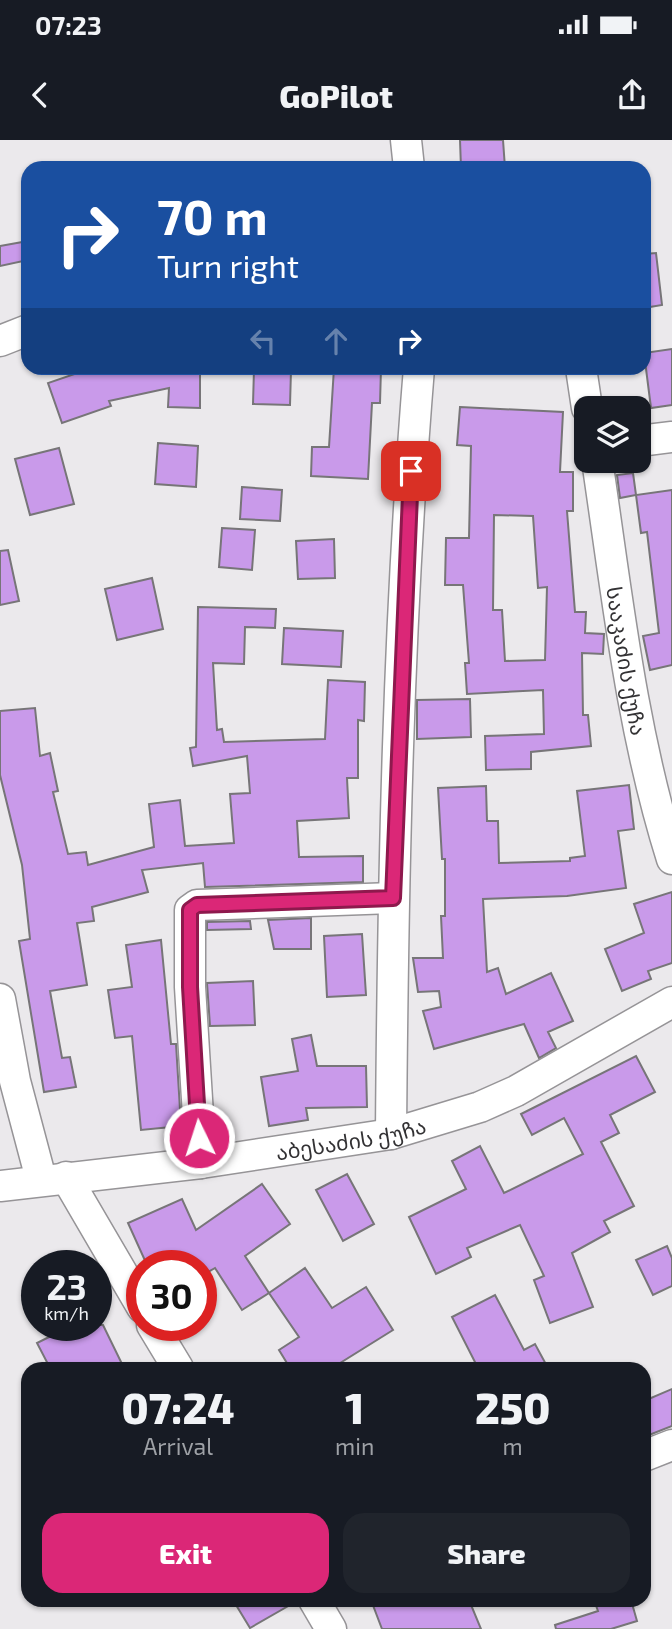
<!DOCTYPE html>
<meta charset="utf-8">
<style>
body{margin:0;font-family:"Exo 2","Noto Sans Georgian",sans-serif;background:#20242c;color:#f1f3f6;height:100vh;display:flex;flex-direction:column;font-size:26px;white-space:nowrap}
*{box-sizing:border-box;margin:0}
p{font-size:23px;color:#9ea1a6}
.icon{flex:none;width:38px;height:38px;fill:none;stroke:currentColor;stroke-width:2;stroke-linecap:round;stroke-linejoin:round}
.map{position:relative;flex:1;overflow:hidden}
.side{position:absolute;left:21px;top:1222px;width:630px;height:245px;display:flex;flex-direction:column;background:#171b24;border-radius:21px;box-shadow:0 2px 5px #0004}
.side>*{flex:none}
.guide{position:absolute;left:21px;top:21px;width:630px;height:214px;border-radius:21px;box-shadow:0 2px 5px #0004;background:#1a4fa0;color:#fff;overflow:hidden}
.tools{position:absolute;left:574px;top:256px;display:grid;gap:14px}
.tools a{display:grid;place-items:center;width:77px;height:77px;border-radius:14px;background:#171b24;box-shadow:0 2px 5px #0004;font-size:35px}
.speed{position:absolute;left:21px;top:1110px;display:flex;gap:14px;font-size:35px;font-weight:700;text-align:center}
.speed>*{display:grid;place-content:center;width:91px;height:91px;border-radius:50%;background:#171b24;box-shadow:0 2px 5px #0004;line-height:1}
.speed small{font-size:18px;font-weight:400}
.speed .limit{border:10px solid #d22;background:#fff;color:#111}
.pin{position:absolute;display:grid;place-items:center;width:60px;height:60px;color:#fff;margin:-30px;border-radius:14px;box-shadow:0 4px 10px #0006}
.me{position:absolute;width:77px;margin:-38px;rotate:356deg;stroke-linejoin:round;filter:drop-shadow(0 0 5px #0008)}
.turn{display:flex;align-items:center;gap:24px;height:147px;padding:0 21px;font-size:32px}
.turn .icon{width:91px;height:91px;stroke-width:2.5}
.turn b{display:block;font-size:49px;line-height:60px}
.lanes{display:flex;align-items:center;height:66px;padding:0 21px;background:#0003;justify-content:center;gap:35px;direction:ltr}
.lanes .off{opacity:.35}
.eta{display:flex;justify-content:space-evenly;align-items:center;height:119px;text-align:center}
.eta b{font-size:42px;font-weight:800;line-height:49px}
.action{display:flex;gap:14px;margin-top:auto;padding:14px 21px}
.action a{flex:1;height:80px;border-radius:21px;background:#db2777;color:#fff;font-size:28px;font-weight:800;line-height:80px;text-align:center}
.action a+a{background:#20242c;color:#f1f3f6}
.status{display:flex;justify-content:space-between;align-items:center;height:49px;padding:0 35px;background:#171b24;direction:ltr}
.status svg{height:19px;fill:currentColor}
header{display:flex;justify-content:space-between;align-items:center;height:91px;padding:0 21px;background:#171b24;font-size:32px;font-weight:800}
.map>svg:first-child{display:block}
.building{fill:#c99aea;stroke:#777578;stroke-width:2;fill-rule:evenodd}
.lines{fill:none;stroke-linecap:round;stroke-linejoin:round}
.minor-casing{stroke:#969497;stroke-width:33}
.minor{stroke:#fff;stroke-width:30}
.route-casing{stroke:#8e194d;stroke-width:18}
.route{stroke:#db2777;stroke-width:12}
.labels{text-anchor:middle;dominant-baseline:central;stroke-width:5;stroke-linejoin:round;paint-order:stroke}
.street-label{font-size:21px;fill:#333234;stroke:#ebe9ec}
</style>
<div class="status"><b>07:23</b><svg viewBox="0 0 49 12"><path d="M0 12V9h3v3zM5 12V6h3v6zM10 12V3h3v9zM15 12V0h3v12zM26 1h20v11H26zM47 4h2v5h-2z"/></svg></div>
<header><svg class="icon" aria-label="back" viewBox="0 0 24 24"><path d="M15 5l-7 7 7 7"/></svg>GoPilot<svg class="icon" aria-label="share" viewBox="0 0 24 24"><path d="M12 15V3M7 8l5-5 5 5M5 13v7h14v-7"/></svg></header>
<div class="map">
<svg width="672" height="1489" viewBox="0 0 672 1489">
<rect width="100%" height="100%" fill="#ebe9ec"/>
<g class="building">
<path d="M 460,0 L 503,0 L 505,28 L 461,28 Z"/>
<path d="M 28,101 L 28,120 L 0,126 L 0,106 Z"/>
<path d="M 656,113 L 662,165 L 644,168 L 644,114 Z"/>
<path d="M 672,209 L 672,265 L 651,268 L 644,213 Z"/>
<path d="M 92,228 L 200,228 L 200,268 L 168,267 L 169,248 L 109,261 L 111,266 L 62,283 L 48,243 Z"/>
<path d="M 334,228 L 381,228 L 380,263 L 372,263 L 368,339 L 311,336 L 312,307 L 329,307 Z"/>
<path d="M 254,229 L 291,230 L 290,265 L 253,264 Z"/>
<path d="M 460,267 L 563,272 L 560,332 L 573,332 L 573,371 L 567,371 L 575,472 L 586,472 L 585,493 L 604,494 L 603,514 L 582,513 L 583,575 L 588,575 L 591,606 L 531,612 L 531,629 L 486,630 L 485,596 L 544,594 L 543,550 L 467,554 L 465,523 L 469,523 L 463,445 L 445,445 L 446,398 L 469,398 L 471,306 L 457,305 ZM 494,375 L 533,376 L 538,448 L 547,447 L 545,520 L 505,521 L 502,470 L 493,470 Z"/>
<path d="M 158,303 L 198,306 L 196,347 L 155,344 Z"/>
<path d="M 59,308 L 74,364 L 30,375 L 15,319 Z"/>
<path d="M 633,333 L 636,355 L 620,358 L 617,335 Z"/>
<path d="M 242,347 L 282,350 L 280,381 L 240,379 Z"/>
<path d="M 672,350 L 672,525 L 650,530 L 643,496 L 659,493 L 647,392 L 641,393 L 636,355 Z"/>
<path d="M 222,388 L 255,390 L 252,430 L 219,427 Z"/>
<path d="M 334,399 L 335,438 L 298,439 L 296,401 Z"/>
<path d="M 8,410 L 19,461 L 0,465 L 0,411 Z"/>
<path d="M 152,438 L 163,489 L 117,500 L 105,449 Z"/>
<path d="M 198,467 L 276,469 L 275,488 L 245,487 L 244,524 L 213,523 L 217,590 L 222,589 L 224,602 L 325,599 L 328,540 L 365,542 L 364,581 L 358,580 L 358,638 L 347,638 L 349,678 L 297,681 L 299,717 L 363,716 L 363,742 L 205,747 L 203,723 L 142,730 L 148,752 L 92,767 L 94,781 L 77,783 L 87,845 L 50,851 L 62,918 L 70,917 L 76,947 L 44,952 L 19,801 L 30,799 L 22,725 L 0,635 L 0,571 L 35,568 L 40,616 L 50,613 L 58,651 L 53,652 L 68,714 L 86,712 L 88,725 L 154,707 L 149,664 L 180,660 L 185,706 L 234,703 L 230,654 L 250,653 L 247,616 L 193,626 L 190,608 L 196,607 Z"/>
<path d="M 284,488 L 343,491 L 341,527 L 282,524 Z"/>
<path d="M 470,559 L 471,597 L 417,599 L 417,560 Z"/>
<path d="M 629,645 L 634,689 L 618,691 L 626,748 L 567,756 L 483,759 L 487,832 L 498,828 L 506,854 L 551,833 L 573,881 L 548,892 L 556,908 L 539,918 L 524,884 L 434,909 L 423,871 L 441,867 L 439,851 L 418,852 L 413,818 L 443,818 L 441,776 L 445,776 L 445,719 L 442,719 L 438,648 L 486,646 L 487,681 L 498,681 L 499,723 L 570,721 L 570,718 L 585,716 L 577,651 Z"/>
<path d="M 672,752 L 672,823 L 648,831 L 651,839 L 622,851 L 605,809 L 644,793 L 634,764 Z"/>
<path d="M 311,778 L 311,809 L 274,809 L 268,780 Z"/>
<path d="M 250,781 L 251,789 L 207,790 L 207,782 Z"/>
<path d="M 362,794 L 366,855 L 327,857 L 324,796 Z"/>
<path d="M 161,800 L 171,904 L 176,904 L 181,986 L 141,990 L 132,896 L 115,898 L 108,850 L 132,847 L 126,805 Z"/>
<path d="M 253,841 L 255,885 L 210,886 L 207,843 Z"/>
<path d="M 311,895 L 317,926 L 366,926 L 367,967 L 306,968 L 308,980 L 269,986 L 261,937 L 298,931 L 292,899 Z"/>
<path d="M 636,916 L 655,952 L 610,975 L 619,993 L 601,1002 L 634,1066 L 604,1081 L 610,1092 L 572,1113 L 593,1167 L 550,1183 L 534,1140 L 544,1136 L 520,1085 L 467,1108 L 471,1117 L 436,1134 L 409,1077 L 466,1049 L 452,1021 L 480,1006 L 504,1053 L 583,1014 L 564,978 L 532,995 L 521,974 Z"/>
<path d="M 347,1034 L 374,1084 L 343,1101 L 316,1050 Z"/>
<path d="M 262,1044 L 290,1084 L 245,1116 L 269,1153 L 242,1170 L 215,1128 L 201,1136 L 201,1125 L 147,1125 L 128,1083 L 182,1059 L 196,1090 Z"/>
<path d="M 667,1106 L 672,1118 L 672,1146 L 653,1155 L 636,1120 Z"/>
<path d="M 305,1128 L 332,1168 L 366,1147 L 393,1190 L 332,1228 L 290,1228 L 279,1210 L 299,1197 L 269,1153 Z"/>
<path d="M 495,1155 L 524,1210 L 535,1204 L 548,1228 L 478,1228 L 452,1177 Z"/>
<path d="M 73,1185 L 103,1185 L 124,1228 L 50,1228 L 37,1203 Z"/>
<path d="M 672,1249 L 672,1286 L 644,1297 L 644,1261 Z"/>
<path d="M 233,1460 L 297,1460 L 297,1461 L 250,1488 Z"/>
<path d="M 371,1460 L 469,1460 L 481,1489 L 382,1489 Z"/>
<path d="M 594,1460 L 631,1460 L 637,1481 L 611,1489 L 556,1489 L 555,1485 L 598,1471 Z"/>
</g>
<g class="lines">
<g class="minor-casing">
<g id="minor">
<path d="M 406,0 L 409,28"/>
<path d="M 0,201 L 28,190"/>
<path d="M 581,228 L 587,268"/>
<path d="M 639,301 L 672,297"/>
<path id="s1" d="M 597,320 C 617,454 631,589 672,719"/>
<path d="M 0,859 L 15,941 L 41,1039"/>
<path d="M 391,994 C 393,738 398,483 419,228"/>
<path d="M 201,1023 L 190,847 L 190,770 L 197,765 L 393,758"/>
<path d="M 66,1037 L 142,1167"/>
<path id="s2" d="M 0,1046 L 201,1023 L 391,994 L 480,967 L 516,951 L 672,862"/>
<path d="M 152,1185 L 178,1228"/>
<path d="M 644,1316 L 672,1305"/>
<path d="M 314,1460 L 331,1489"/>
</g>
</g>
<use href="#minor" class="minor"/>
</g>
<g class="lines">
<g class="route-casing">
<path id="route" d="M 199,998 L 190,847 L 190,770 L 197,765 L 393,758 L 411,331"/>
</g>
<use href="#route" class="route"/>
</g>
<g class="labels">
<g class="street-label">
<text stroke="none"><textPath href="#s1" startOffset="203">სააკაძის ქუჩა</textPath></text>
<text stroke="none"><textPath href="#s2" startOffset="354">აბესაძის ქუჩა</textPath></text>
</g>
</g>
</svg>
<div class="tools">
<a><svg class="icon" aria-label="layers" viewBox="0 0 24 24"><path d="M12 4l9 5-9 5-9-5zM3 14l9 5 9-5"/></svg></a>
</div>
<div class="speed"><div>23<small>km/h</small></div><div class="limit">30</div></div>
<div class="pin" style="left:411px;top:331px;background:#d93025"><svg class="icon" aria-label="arrive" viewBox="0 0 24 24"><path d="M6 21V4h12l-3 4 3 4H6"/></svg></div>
<svg class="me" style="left:199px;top:998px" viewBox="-20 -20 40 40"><circle r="17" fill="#db2777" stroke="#fff" stroke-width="3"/><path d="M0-11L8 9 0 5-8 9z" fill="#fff"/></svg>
<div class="guide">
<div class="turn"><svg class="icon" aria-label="right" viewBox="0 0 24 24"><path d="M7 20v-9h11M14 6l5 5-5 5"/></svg><div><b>70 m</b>Turn right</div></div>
<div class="lanes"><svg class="icon off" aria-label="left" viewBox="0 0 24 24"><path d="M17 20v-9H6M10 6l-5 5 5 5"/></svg><svg class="icon off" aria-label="ahead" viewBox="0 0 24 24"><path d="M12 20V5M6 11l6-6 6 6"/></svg><svg class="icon" aria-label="right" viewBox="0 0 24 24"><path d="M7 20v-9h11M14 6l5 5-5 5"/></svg></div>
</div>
<section class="side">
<div class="eta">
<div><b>07:24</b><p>Arrival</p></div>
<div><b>1</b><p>min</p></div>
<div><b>250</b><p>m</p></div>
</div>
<div class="action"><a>Exit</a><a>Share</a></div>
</section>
</div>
